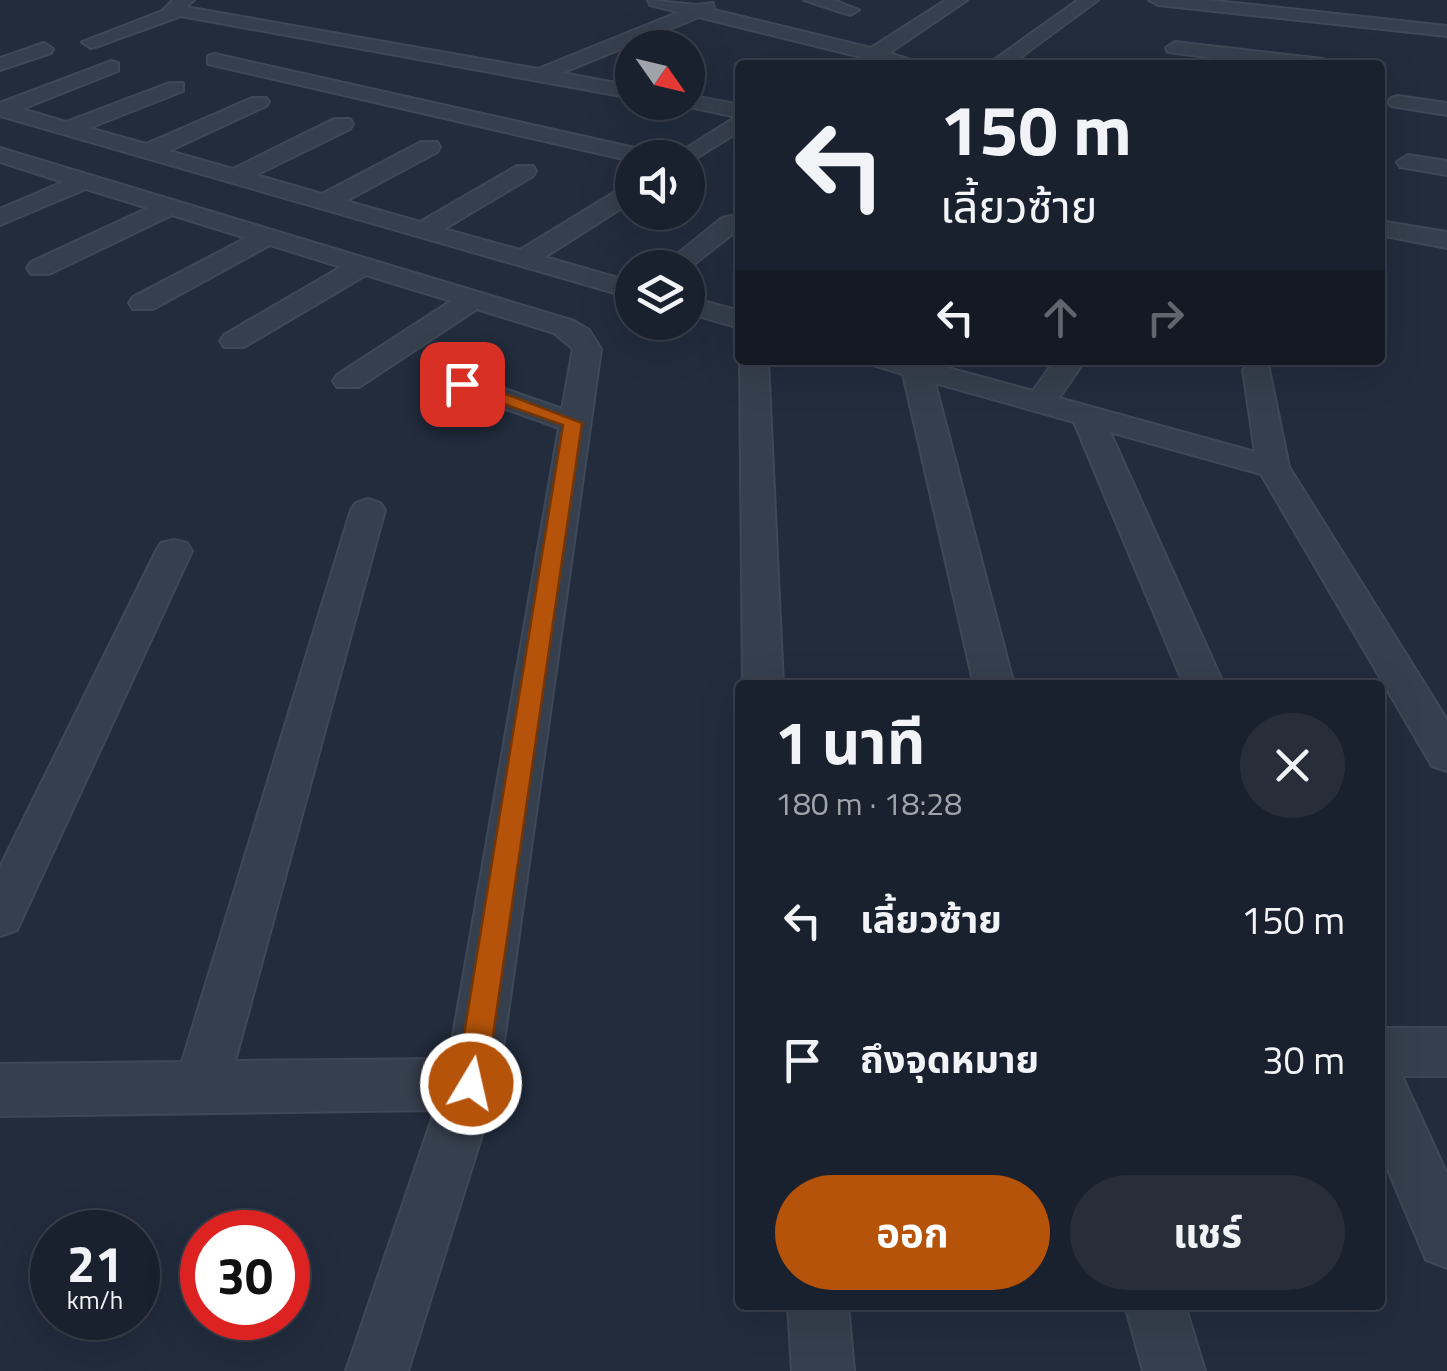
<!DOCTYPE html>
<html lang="th">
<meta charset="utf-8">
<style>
body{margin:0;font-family:"Titillium Web","Noto Sans Thai",sans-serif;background:#272e3a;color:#f1f3f6;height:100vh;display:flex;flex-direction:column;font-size:38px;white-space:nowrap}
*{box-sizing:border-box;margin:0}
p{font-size:32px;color:#9fa3aa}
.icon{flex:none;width:55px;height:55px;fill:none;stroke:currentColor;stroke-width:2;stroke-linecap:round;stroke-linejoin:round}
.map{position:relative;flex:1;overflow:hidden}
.details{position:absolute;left:735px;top:680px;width:650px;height:630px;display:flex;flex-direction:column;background:#1a212e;border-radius:10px;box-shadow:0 10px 40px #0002,0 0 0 2px #383e4a}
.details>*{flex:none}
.hud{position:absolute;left:735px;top:60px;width:650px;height:305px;border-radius:10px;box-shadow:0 10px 40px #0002,0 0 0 2px #383e4a;background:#1a212e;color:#f1f3f6;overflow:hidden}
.needle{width:65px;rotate:124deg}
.tools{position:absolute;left:615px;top:30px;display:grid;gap:20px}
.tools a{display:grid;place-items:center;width:90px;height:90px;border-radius:50%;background:#1a212e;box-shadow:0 10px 40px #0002,0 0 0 2px #383e4a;font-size:50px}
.speed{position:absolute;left:30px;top:1210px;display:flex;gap:20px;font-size:50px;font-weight:700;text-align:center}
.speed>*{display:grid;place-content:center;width:130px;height:130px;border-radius:50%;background:#1a212e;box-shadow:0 10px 40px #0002,0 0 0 2px #383e4a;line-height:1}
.speed small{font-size:25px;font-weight:400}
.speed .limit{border:15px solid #d22;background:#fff;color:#111}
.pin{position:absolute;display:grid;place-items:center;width:85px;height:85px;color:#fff;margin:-42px;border-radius:20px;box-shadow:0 5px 15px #0006}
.me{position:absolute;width:110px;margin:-55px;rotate:9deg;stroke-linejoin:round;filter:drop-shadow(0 0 8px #0008)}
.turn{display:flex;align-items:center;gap:35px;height:210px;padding:0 40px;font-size:45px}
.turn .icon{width:130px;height:130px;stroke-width:2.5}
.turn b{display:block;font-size:70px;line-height:85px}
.lanes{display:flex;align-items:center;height:95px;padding:0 40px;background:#0003;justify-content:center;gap:50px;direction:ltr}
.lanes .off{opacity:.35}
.round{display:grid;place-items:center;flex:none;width:105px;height:105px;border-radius:52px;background:#272e3a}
.summary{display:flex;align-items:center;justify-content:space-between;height:170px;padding:0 40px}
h1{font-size:60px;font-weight:700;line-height:75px}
.button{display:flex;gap:20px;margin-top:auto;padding:20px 40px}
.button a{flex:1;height:115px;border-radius:60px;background:#b45309;color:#fff;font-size:40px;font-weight:700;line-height:115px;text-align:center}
.button a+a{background:#272e3a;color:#f1f3f6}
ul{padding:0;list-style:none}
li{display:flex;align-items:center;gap:30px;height:140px;padding:0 40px}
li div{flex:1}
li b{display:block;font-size:38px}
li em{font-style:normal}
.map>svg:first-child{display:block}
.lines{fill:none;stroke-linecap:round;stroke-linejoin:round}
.street-casing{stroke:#3f4856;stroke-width:4}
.street{fill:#363f4d;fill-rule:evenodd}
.route{fill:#b45309;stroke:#753606;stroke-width:2.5}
</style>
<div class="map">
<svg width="1447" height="1371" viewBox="0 0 1447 1371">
<rect width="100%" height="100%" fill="#222c3d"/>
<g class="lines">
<g class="street-casing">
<g id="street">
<path d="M 173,0 L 194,0 L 186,7 L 538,69 L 679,12 L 650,5 L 648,0 L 696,5 L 713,3 L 714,10 L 871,48 L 946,0 L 967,0 L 889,53 L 926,65 L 893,65 L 699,17 L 562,73 L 632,86 L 632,98 L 181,16 L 98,46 L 91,48 L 82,42 L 162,11 Z"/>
<path d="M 804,0 L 833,0 L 859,10 L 850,15 Z"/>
<path d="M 1078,0 L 1098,0 L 1010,65 L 987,65 Z"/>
<path d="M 1149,0 L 1207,0 L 1447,26 L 1447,36 L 1158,5 Z"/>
<path d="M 1175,42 L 1323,59 L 1333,65 L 1273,65 L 1168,52 L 1166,48 Z"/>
<path d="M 44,43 L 53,49 L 51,53 L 0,70 L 0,58 Z"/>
<path d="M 215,54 L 648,151 L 659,158 L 632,158 L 632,161 L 208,64 L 208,56 Z"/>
<path d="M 111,61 L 118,63 L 118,71 L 22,109 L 66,122 L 169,83 L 183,83 L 183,91 L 89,128 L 146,144 L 252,98 L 266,98 L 269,102 L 266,106 L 169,151 L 233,169 L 334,119 L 350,119 L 353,124 L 350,129 L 256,175 L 322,194 L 421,142 L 437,142 L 440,147 L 437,152 L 346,201 L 420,222 L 517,166 L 533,166 L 536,171 L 533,176 L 444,229 L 520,250 L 615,192 L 631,192 L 631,202 L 545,257 L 632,282 L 632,298 L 0,116 L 0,103 Z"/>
<path d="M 688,95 L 740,105 L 740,131 L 688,163 L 688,158 L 671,158 L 736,117 L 681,105 L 679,102 L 688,102 Z"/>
<path d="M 1398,96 L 1447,103 L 1447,115 L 1391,106 L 1388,102 L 1391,98 Z"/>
<path d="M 0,148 L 574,321 L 589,330 L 601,349 L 498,1084 L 408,1371 L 346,1371 L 435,1110 L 0,1116 L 0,1064 L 182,1062 L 351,510 L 356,503 L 368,499 L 380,503 L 385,510 L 235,1061 L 449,1059 L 559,428 L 451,389 L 447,383 L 451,377 L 462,374 L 562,409 L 573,349 L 554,333 L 477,309 L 359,387 L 337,387 L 333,381 L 337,375 L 451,301 L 366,275 L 244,347 L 224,347 L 220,341 L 224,335 L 341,267 L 270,245 L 153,309 L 133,309 L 129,303 L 133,297 L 246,238 L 172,215 L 49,274 L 31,274 L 27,268 L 31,262 L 148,208 L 86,189 L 0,225 L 0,209 L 63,182 L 0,162 Z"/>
<path d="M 1408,155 L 1447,161 L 1447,175 L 1400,167 L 1397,162 Z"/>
<path d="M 731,216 L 740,218 L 740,228 L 688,269 L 660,268 L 722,218 Z"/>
<path d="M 1380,221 L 1447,232 L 1447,248 L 1380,235 Z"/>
<path d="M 688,297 L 740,311 L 740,328 L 688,313 Z"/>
<path d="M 740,358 L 768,360 L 783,685 L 743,685 Z"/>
<path d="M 871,360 L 919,360 L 1033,391 L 1055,360 L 1085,360 L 1059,398 L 1255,452 L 1243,370 L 1248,364 L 1268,364 L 1289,467 L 1447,720 L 1447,771 L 1432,766 L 1261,474 L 1110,432 L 1224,685 L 1184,685 L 1074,422 L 935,383 L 1014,685 L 974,685 L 903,374 L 876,366 Z"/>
<path d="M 174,540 L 187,543 L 192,551 L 17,930 L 0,936 L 0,867 L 156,551 L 161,543 Z"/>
<path d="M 1380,1028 L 1447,1028 L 1447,1076 L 1402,1076 L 1447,1174 L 1447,1268 L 1426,1260 L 1380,1151 Z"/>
<path d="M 788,1305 L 848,1305 L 854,1371 L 792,1371 Z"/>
<path d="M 1125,1305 L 1185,1305 L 1205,1371 L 1143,1371 Z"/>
</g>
</g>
<use href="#street" class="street"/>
</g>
<path class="route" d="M 456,380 L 469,380 L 582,423 L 486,1084 L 482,1094 L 471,1098 L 460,1094 L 456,1084 L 563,425 L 456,387 Z"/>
</svg>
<div class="tools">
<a><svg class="needle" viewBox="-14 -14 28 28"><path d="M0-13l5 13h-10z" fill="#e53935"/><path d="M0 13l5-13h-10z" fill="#9fa3aa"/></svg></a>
<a><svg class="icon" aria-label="sound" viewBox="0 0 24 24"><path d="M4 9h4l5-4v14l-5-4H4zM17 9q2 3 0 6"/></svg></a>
<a><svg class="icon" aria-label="layers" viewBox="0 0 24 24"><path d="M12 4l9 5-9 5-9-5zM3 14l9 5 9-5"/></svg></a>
</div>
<div class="speed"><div>21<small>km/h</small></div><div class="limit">30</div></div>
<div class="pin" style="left:462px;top:384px;background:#d93025"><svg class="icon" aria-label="arrive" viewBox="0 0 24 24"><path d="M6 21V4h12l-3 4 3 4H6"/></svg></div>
<svg class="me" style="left:471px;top:1084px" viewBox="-20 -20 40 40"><circle r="17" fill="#b45309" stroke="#fff" stroke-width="3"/><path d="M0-11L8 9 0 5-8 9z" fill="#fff"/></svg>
<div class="hud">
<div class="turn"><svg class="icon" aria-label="left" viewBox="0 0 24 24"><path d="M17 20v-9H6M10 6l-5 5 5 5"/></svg><div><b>150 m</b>เลี้ยวซ้าย</div></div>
<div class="lanes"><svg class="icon" aria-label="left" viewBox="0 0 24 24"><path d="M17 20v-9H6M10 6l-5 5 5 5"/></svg><svg class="icon off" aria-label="ahead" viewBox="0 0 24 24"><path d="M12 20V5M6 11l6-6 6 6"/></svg><svg class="icon off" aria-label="right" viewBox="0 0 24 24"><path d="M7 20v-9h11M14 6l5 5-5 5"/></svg></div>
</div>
<section class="details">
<div class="summary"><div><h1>1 นาที</h1><p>180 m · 18:28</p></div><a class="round"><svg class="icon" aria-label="close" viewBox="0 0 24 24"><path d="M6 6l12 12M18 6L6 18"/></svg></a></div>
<ul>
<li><svg class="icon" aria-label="left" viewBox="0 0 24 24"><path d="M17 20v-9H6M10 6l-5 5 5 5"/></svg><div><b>เลี้ยวซ้าย</b></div><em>150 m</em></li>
<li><svg class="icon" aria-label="arrive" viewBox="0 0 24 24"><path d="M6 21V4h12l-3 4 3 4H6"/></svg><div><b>ถึงจุดหมาย</b></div><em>30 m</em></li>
</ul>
<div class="button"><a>ออก</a><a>แชร์</a></div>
</section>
</div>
